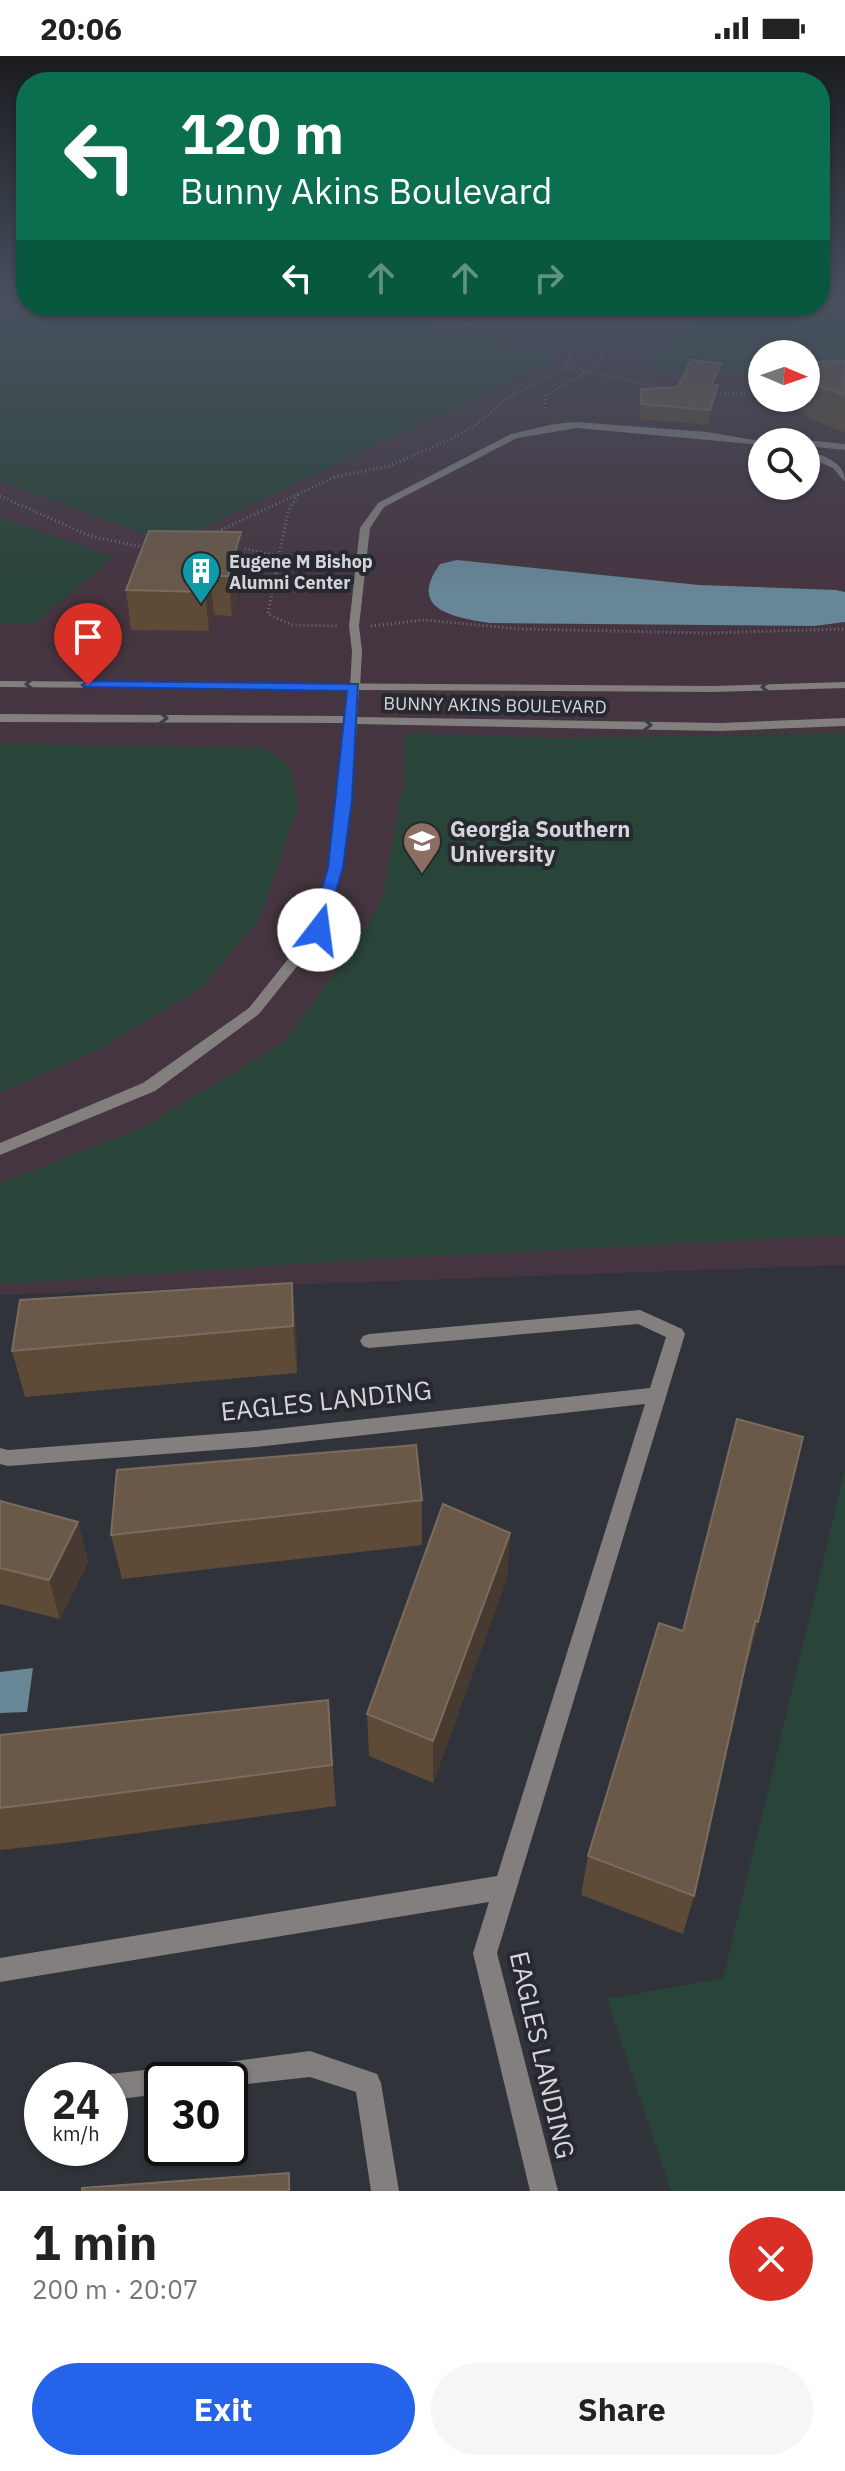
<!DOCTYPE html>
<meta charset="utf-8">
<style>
body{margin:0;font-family:"IBM Plex Sans",sans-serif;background:#f6f6f6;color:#222;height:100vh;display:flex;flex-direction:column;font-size:30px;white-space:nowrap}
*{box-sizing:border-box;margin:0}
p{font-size:26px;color:#767676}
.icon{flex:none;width:44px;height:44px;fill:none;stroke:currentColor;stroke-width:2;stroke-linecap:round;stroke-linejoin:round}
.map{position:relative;height:2135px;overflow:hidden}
.panel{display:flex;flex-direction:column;background:#fff;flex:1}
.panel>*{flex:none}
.top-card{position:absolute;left:16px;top:16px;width:814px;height:244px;border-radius:32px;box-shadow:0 2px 6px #0004;background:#0b6e4f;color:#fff;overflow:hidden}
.needle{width:52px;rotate:92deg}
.controls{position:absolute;left:748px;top:284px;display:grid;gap:16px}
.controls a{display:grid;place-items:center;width:72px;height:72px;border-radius:50%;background:#fff;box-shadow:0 2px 6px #0004;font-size:40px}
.speed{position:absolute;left:24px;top:2006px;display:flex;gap:16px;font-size:40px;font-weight:700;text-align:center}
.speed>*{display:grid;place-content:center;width:104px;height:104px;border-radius:50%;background:#fff;box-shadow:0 2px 6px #0004;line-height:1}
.speed small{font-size:20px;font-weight:400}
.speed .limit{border:4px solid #111;border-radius:12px;background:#fff;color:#111}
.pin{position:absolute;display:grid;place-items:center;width:68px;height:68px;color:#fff;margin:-82px -34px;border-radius:50% 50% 50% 0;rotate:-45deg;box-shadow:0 0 8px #0007}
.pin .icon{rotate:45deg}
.me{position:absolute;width:88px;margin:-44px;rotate:15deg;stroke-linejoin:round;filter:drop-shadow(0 0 6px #0008)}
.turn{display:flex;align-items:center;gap:28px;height:168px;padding:0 32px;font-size:36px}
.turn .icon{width:104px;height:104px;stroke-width:2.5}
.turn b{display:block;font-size:56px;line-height:68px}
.lanes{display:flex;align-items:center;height:76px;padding:0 32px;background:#0003;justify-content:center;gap:40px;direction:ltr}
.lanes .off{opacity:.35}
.round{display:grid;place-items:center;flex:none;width:84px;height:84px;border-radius:42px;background:#f6f6f6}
.head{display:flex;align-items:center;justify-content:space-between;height:136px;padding:0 32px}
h1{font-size:48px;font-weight:800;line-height:60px}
.button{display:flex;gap:16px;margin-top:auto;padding:16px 32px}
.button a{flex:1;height:92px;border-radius:48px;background:#2563eb;color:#fff;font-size:32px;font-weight:800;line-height:92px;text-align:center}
.button a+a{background:#f6f6f6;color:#222}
.status{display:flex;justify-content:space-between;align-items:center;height:56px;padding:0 40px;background:#fff;direction:ltr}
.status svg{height:22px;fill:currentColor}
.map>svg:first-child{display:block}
.education{fill:#453540;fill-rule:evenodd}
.green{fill:#294438}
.water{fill:#678696}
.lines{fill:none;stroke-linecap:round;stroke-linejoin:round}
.path{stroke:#6f7277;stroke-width:3;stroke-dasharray:1 3;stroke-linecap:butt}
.lane{fill:#837f7e;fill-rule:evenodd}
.street{fill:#837f7e;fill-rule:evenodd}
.wall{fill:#5d4a37}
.shaded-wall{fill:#463a31}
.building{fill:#6a5849;stroke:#7a6c5f;stroke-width:2}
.oneway{stroke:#3d3e43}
.route{fill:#2563eb;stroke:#184099;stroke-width:2}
.labels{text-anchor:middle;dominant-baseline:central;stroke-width:8;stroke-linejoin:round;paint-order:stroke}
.far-poi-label{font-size:18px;font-weight:bold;fill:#d3d5d9;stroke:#26292f;text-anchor:start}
.far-street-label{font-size:18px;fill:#d3d5d9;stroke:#26292f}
.poi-label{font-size:22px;font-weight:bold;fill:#d3d5d9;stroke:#26292f;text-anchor:start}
.near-street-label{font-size:26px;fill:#d3d5d9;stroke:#26292f}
</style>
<div class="status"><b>20:06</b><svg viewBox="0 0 49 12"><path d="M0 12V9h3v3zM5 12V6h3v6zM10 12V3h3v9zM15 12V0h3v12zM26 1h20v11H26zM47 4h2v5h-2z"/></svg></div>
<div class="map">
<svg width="845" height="2135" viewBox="0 0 845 2135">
<rect width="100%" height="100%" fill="#303339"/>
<path class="education" d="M 0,241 L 26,241 L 26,250 L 820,250 L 820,241 L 845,241 L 845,1209 L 0,1239 ZM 762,298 L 806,298 L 806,342 L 762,342 ZM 762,386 L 806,386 L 806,430 L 762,430 Z"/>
<g class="green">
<path d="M 820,241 L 845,241 L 845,317 L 806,316 L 806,298 L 762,298 L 762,316 L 644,314 L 707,250 L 820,250 Z"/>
<path d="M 50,250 L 368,250 L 552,297 L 557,303 L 189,478 L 148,479 L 0,425 L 0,266 Z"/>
<path d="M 0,462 L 114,501 L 35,567 L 0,567 Z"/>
<path d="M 405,677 L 553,682 L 845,677 L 845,1179 L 357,1204 L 0,1228 L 0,1127 L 141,1072 L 283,987 L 339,911 L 382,844 L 404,723 Z"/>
<path d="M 0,688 L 264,692 L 290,710 L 298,750 L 260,862 L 202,931 L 94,996 L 0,1036 Z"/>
<path d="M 845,1413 L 845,2135 L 671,2135 L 607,1943 L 723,1922 Z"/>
</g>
<g class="water">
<path d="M 457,504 L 699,529 L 836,534 L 845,536 L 845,566 L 814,570 L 489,567 C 453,561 407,554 440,508 Z"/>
<path d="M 33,1612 L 27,1656 L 0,1657 L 0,1616 Z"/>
</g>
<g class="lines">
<g class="path">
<path d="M 0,262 L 31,250"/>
<path d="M 567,311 L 667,333"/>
<path d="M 712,337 L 762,337"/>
<path d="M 544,356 L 546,340 L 599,308 L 602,294 L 588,273 L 605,250"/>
<path d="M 0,440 L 90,480 L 147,492"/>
<path d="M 214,477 L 335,421 L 389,410 L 449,384 L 476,369 L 512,339 L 561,314 L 571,304 L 568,297 L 552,288 L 387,250"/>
<path d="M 237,491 L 279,500 L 268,558 L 292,569 L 337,570"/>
<path d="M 279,500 L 288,455 L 299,438"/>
<path d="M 371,570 L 424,564 L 520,573 L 707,577 L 845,573"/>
</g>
<g class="lane">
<path d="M 577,366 L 707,376 L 766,386 L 762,386 L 762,389 L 577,372 L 517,382 L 384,451 L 370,472 L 359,570 L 362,595 L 360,631 L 350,633 L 352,595 L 349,570 L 360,472 L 378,447 L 511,378 L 554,368 Z"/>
<path d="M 806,384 L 845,388 L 845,394 L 806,390 L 806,386 L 802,386 Z"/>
<path d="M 806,394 C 823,400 845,405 845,426 L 833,412 L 806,400 Z"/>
</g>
<g class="street">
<path d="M 0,625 L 713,630 L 845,626 L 845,632 L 713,636 L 359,634 L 357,661 L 721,667 L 845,662 L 845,670 L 721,675 L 357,668 L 351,744 L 342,811 L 326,874 L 259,958 L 155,1035 L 0,1099 L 0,1087 L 143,1027 L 249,952 L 312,873 L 328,811 L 339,744 L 345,667 L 0,666 L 0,658 L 346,660 L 348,634 L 0,631 Z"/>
<path d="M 640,1254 L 682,1273 L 685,1278 L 497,1897 L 558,2135 L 530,2135 L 473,1897 L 489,1846 L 0,1926 L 0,1902 L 497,1820 L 645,1348 L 256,1391 L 8,1410 L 0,1408 L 0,1392 L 8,1394 L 256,1375 L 650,1332 L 666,1281 L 638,1268 L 369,1292 L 363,1290 L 360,1285 L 363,1280 L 369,1278 Z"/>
<path d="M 310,1995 L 377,2018 L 381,2027 L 399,2135 L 371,2135 L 356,2036 L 310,2021 L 230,2030 L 230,2024 L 162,2024 L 162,2038 L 110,2044 L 110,2024 L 100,2024 L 110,2018 L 162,2012 L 166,2014 Z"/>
</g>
</g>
<g class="wall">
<path d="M 845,305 L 845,377 L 811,363 L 787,342 L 806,342 L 806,306 Z"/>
<path d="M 719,321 L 715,329 L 716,344 L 708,369 L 639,363 L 641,333 L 678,331 Z"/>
<path d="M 244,514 L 232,560 L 214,559 L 209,575 L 131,574 L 126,534 Z"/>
<path d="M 292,1227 L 296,1273 L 297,1317 L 25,1341 L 12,1295 Z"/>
<path d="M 737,1363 L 758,1566 L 746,1610 L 694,1840 L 683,1878 L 581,1839 L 588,1800 L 683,1575 Z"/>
<path d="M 422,1444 L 422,1489 L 122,1523 L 111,1479 Z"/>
<path d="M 0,1445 L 78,1466 L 88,1506 L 60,1563 L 0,1548 Z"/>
<path d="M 510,1477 L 507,1522 L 433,1727 L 369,1700 L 367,1658 Z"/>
<path d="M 328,1644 L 336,1750 L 64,1787 L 0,1794 L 0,1679 Z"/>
</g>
<g class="shaded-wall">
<path d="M 721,307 L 719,321 L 709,344 L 711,330 Z"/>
<path d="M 718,329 L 716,344 L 708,369 L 710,354 Z"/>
<path d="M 241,476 L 244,514 L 232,560 L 228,520 Z"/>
<path d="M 210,520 L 214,559 L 209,575 L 205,536 Z"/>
<path d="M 292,1227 L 296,1273 L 297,1317 L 293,1270 Z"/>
<path d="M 78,1466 L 88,1506 L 60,1563 L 49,1524 Z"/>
<path d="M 510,1477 L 507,1522 L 433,1727 L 433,1685 Z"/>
<path d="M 289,2117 L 292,2135 L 289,2135 Z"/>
</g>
<g class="building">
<path d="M 691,304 L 721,307 L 711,330 L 718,329 L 710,354 L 641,348 L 641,333 L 678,331 Z"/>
<path d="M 845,305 L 845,339 L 817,329 L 806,320 L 806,306 Z"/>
<path d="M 149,475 L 241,476 L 228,520 L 210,520 L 205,536 L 126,534 Z"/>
<path d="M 292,1227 L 293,1270 L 12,1295 L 20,1244 Z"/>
<path d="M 737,1363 L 803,1381 L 758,1566 L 755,1565 L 694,1840 L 588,1800 L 659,1567 L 683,1575 Z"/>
<path d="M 416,1389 L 422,1444 L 111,1479 L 117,1414 Z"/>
<path d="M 0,1445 L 78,1466 L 49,1524 L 0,1512 Z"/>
<path d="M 443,1448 L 510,1477 L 433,1685 L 367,1658 Z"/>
<path d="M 328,1644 L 332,1709 L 50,1746 L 0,1752 L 0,1679 Z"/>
<path d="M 289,2117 L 289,2135 L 82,2135 L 82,2132 Z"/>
</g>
<defs><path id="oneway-chevron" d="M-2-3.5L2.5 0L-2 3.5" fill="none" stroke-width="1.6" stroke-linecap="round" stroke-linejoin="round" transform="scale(2)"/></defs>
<g class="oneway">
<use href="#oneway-chevron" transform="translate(31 628) rotate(-179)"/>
<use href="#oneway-chevron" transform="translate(767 631) rotate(179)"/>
<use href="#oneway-chevron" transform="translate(162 662)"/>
<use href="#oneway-chevron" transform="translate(646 669) rotate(1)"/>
</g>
<linearGradient id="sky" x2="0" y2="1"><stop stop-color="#1a1c1f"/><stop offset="0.45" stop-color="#48505f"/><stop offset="1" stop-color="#48505f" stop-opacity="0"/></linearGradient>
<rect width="845" height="540" fill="url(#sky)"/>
<path class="route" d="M 88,625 L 358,628 L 352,744 L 343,811 L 324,877 L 313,877 L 311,874 L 328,811 L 347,635 L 84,631 L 82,629 Z"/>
<defs>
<g id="building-pin" transform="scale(2)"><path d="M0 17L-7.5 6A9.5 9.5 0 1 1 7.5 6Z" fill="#0f9aa8" stroke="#26292f"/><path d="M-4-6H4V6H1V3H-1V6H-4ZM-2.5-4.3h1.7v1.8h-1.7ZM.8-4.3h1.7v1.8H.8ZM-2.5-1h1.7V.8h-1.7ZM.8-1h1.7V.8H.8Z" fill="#fff"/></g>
<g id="university-pin" transform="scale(2)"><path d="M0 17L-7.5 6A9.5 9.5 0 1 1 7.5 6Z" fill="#8d6e63" stroke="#26292f"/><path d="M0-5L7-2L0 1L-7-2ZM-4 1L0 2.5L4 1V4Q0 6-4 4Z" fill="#fff"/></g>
</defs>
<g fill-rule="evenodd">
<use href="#building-pin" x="201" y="515"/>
<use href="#university-pin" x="422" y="785"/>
</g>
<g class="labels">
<g class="far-poi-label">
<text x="229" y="505">Eugene M Bishop<tspan x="229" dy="21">Alumni Center</tspan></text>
</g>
<g class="far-street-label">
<text transform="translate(495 649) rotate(1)">BUNNY AKINS BOULEVARD</text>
</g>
<g class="poi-label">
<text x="450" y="772">Georgia Southern<tspan x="450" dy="25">University</tspan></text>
</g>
<g class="near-street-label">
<text transform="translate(326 1344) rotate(-6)">EAGLES LANDING</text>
<text transform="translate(543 1999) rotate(77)">EAGLES LANDING</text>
</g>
</g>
</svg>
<div class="controls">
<a><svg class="needle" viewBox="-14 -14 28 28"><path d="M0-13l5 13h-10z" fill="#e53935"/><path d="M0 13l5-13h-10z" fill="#767676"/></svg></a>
<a><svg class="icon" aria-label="search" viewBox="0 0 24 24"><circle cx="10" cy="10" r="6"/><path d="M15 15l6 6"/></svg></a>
</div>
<div class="speed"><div>24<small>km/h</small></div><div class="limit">30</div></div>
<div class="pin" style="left:88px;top:629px;background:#d93025"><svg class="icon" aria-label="arrive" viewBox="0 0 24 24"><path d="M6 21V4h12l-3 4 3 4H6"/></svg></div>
<svg class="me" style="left:319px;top:874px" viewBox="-20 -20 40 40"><circle r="19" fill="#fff"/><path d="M0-13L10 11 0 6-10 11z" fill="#2563eb"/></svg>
<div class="top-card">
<div class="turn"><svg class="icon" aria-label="left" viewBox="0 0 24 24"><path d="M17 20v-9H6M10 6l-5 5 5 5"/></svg><div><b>120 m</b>Bunny Akins Boulevard</div></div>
<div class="lanes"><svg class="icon" aria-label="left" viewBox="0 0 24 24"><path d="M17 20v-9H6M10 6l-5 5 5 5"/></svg><svg class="icon off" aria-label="ahead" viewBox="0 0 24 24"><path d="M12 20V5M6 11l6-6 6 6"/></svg><svg class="icon off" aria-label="ahead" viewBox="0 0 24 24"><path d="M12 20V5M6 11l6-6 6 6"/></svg><svg class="icon off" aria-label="right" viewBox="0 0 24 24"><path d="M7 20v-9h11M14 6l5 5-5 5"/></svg></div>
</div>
</div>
<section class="panel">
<div class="head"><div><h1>1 min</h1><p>200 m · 20:07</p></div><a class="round" style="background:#d93025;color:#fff"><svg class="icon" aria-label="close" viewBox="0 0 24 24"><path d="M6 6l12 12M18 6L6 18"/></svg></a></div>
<div class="button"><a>Exit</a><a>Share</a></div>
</section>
